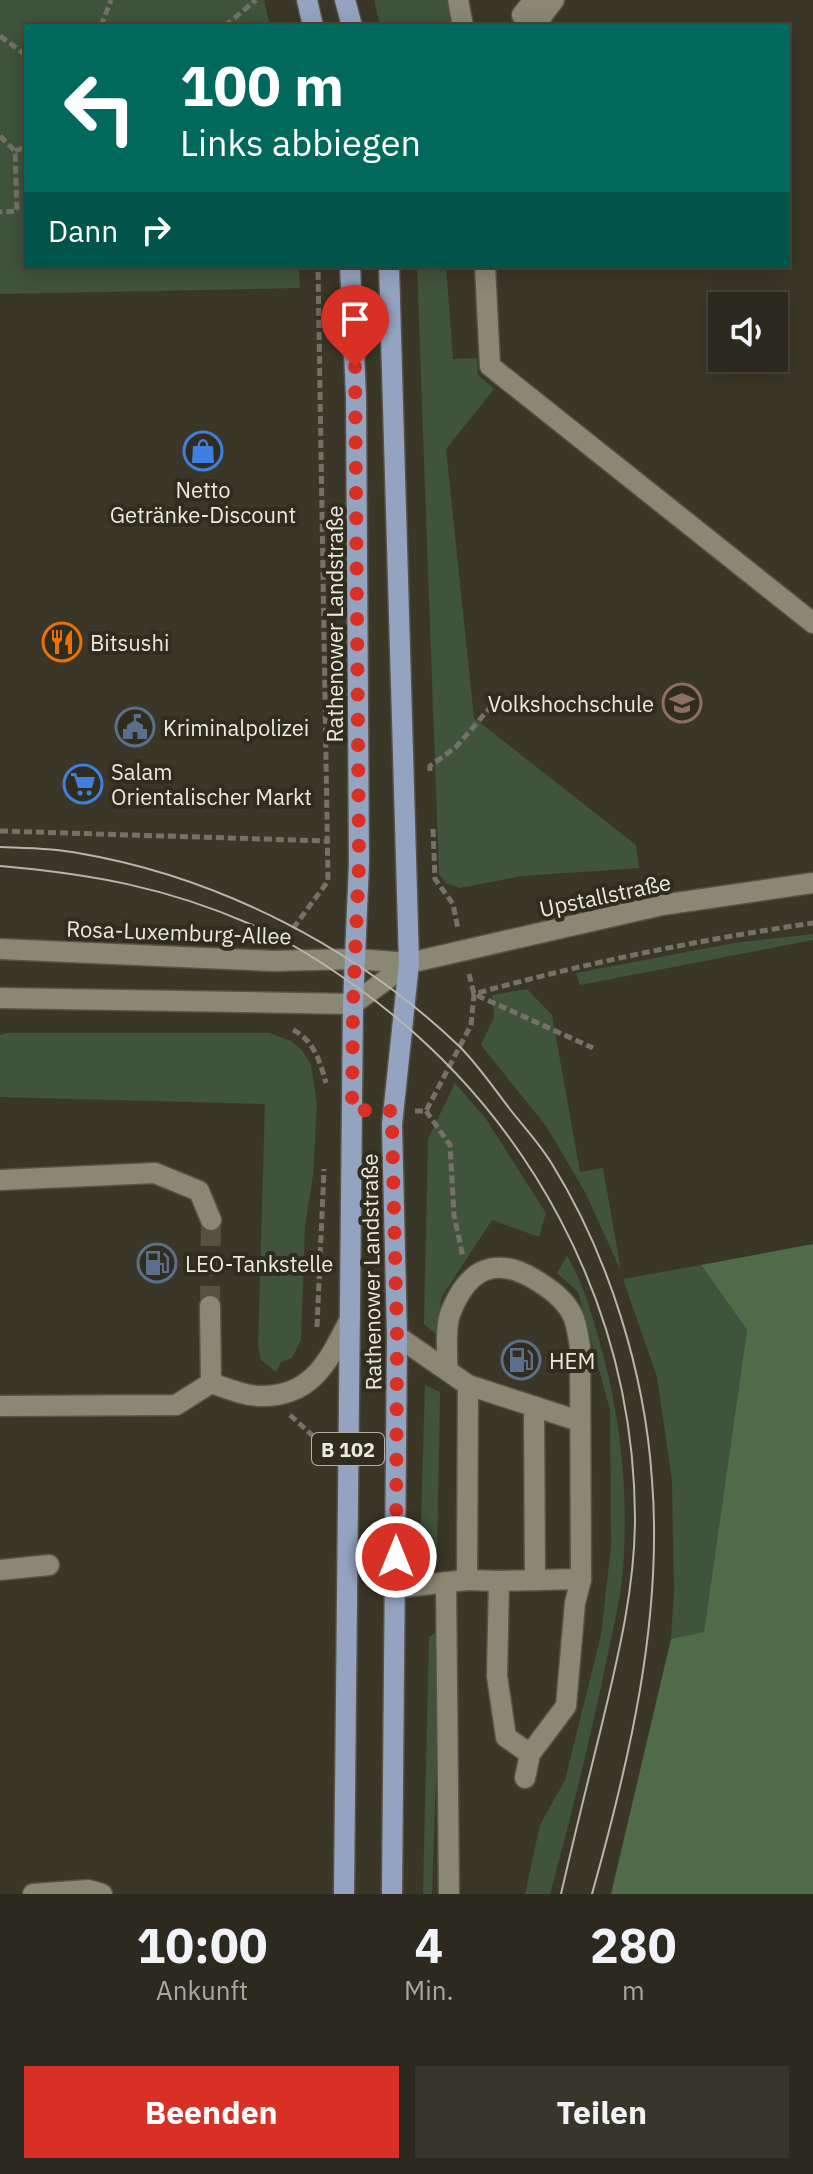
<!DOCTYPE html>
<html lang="de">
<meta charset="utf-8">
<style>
body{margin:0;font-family:"IBM Plex Sans",sans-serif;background:#38352b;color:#f1f3f6;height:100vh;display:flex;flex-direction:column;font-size:30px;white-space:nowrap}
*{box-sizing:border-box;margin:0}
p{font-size:26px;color:#a6a6a4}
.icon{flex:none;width:44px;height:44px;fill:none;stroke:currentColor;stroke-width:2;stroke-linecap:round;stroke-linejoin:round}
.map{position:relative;height:1894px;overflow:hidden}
.drawer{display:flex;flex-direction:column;background:#2c291e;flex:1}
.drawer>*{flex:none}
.banner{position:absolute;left:24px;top:24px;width:766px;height:244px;border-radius:0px;box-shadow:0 4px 20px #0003,0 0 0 2px #48453c;background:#00695c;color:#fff;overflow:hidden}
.fabs{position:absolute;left:708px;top:292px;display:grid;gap:16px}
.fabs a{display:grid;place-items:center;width:80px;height:80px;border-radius:0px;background:#2c291e;box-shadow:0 4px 20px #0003,0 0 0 2px #48453c;font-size:40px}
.pin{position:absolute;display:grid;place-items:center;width:68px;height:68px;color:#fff;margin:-82px -34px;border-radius:50% 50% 50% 0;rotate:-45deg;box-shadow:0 0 8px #0007}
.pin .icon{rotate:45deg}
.me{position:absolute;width:88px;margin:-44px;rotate:0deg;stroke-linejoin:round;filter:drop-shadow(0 0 6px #0008)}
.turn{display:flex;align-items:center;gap:28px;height:168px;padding:0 24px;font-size:36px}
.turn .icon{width:104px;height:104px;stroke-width:2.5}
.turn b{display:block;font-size:56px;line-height:68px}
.then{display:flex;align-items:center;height:76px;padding:0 24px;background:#0003;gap:16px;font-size:30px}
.eta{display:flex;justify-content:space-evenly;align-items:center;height:136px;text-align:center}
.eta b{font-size:48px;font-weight:700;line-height:56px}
.primary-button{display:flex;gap:16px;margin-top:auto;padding:16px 24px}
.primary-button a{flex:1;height:92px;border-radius:0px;background:#d93025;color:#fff;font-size:32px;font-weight:700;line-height:92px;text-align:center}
.primary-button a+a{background:#38352b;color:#f1f3f6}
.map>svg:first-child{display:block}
.green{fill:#40533c}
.forest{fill:#506b4a}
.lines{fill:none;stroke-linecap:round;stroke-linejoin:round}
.minor-tunnel{stroke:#555244;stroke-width:20;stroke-dasharray:20 10;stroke-linecap:butt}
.minor-casing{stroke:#565346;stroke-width:23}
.major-casing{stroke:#565346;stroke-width:23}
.path{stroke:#757265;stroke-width:5;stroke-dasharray:8 4;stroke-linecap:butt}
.minor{stroke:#8b8775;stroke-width:20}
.major{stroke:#94a3c0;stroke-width:20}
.tram{stroke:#b8b5ab;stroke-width:2}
.route{stroke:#d93025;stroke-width:14;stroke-dasharray:0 25.2}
.labels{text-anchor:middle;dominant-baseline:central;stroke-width:8;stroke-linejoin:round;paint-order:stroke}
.shield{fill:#302d1e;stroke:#b3b1a6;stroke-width:2}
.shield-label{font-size:20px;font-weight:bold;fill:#ebe9e0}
.poi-label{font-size:22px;fill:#ebe9e0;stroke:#302d1e;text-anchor:start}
.street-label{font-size:22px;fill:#ebe9e0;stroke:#302d1e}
</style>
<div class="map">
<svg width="813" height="1894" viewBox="0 0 813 1894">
<rect width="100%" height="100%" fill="#3a3728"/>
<g class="green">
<path d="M 0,0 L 264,0 L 270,26 L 26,26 L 26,266 L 299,266 L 300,288 L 0,294 Z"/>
<path d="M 374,0 L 448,0 L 453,26 L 380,26 Z"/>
<path d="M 417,266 L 446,266 L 453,359 L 477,358 L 478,375 L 494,389 L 446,449 L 474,718 L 636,845 L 639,868 L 522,876 L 460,888 L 447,884 L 439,874 Z"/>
<path d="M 813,934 L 813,940 L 580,985 L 576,973 L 734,943 Z"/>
<path d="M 527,989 L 552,1015 L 580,1172 L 603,1168 L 621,1271 L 585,1192 L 546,1126 L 481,1045 L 494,1017 L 492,995 Z"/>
<path d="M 6,1033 L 269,1033 L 291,1041 L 302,1050 L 311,1065 L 317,1104 L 313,1175 L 305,1226 L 301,1340 L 292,1358 L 281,1362 L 276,1372 L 261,1360 L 258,1346 L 265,1104 L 0,1097 L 0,1035 Z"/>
<path d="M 455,1083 L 486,1119 L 546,1213 L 539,1237 L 492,1220 L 441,1298 L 438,1336 L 424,1324 L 428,1139 Z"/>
<path d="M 567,1256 C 586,1287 594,1323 604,1358 C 623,1431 629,1506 622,1581 C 619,1606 612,1633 607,1658 C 591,1737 571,1816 550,1894 L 525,1894 L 540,1825 L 565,1780 L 601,1635 L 611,1547 L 610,1410 L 578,1292 L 557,1273 Z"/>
<path d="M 701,1265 L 747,1330 L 704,1633 L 671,1639 L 674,1592 L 672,1480 L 657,1377 L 623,1279 Z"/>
<path d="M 425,1385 L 440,1392 L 437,1557 L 420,1557 Z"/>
<path d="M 441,1628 L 432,1894 L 423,1894 L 429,1637 Z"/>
</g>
<path class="forest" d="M 813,1244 L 813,1894 L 611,1894 L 671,1639 L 704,1632 L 747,1330 L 701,1265 Z"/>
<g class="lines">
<path class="minor-tunnel" d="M 210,1306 L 211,1220"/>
<g class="minor-casing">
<g id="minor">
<path d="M 458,0 L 463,26"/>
<path d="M 522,15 L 534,0"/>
<path d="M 534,26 L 554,0"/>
<path d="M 485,266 L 490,366 L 813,623"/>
<path d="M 0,949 L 274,961 L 356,959 L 409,963 L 662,905 L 813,883"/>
<path d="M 0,998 L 353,1004 L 409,963"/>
<path d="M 0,1180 L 155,1173 L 199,1191 L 211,1220"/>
<path d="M 447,1370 C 448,1352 444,1326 452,1309 C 469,1269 495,1256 534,1279 C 549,1288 565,1299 573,1316 C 577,1325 578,1337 580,1346 L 581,1579 L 575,1603 L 566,1706 L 530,1754 L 525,1778"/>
<path d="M 211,1383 C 226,1388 244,1396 260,1396 C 313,1397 329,1360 350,1319"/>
<path d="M 468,1385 L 579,1421"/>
<path d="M 0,1406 L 176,1405 L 211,1383 L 210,1306"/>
<path d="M 534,1407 L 535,1580"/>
<path d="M 0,1570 L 49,1565"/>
<path d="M 467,1580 L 499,1581 L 497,1676 L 506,1737 L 530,1754"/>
<path d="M 499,1581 L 581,1579"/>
<path d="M 446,1582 L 449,1894"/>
<path d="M 396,1588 L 467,1580 L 468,1385 L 397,1336"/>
<path d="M 33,1894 L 89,1890 L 102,1894"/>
</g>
</g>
<g class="major-casing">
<g id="major">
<path d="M 307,0 L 313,26"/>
<path d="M 345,0 L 352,26"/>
<path d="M 389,266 L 409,963 L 392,1125 L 397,1336 L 392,1894"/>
<path d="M 344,1894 L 353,1004 L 359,863 L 356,396 L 350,266"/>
</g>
</g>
<g class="path">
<path d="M 101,26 L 111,0"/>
<path d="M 225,26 L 256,0"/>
<path d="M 0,36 L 26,55"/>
<path d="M 0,136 L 15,151 L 17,211 L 0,212"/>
<path d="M 15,151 L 26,147"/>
<path d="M 430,771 L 430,766 L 456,747 L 501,695"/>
<path d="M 433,829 L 435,879 L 453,904 L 458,929"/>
<path d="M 0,831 L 328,841"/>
<path d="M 286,938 L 328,881 L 318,266"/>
<path d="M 469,974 L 474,994 L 593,1048"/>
<path d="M 293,1030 C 314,1040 320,1062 326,1083"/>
<path d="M 415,1111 L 426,1111 L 471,1025 L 474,994 C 585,963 698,940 813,923"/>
<path d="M 426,1111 L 450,1145 L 454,1215 L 463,1257"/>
<path d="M 317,1327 L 324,1169"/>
<path d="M 290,1415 L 324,1446"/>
</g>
<use href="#minor" class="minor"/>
<use href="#major" class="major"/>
<g class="tram">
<path d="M 0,847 C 26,848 53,848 78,853 C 219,877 357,948 460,1047 C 478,1065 493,1087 509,1108 C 523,1126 540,1144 552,1164 C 609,1256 645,1373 652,1480 C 663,1619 629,1762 592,1894"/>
<path d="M 0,866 C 91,874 165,887 250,924 C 288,940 325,964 358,988 C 529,1111 634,1306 635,1518 C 635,1588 618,1657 602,1724 C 588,1781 574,1837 561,1894"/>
</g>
</g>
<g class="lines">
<path class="route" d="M 355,367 L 359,863 L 353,1004 L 352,1110 L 394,1111 L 392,1125 L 397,1336 L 396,1557"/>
</g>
<defs>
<g id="shop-ring" transform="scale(2)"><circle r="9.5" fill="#302d1e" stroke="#3f7fe0" stroke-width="1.5"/><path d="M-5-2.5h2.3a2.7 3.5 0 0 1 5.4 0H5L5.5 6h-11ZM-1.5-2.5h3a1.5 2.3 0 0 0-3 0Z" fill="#3f7fe0"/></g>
<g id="restaurant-ring" transform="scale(2)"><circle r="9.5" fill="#302d1e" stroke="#e8710a" stroke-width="1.5"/><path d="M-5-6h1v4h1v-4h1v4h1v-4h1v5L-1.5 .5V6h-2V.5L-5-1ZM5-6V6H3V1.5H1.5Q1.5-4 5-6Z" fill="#e8710a"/></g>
<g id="university-ring" transform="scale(2)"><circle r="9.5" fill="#302d1e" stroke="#8d6e63" stroke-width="1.5"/><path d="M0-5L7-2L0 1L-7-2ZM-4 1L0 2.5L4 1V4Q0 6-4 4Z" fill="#8d6e63"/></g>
<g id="civic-ring" transform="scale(2)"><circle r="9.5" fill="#302d1e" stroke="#5c6f8a" stroke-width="1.5"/><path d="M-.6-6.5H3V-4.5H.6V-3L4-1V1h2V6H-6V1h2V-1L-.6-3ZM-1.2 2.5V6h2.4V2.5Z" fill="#5c6f8a"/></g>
<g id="supermarket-ring" transform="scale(2)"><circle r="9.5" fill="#302d1e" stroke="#3f7fe0" stroke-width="1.5"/><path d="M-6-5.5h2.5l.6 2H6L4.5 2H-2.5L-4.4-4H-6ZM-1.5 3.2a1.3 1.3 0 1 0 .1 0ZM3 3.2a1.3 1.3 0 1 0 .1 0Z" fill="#3f7fe0"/></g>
<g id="fuel-ring" transform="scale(2)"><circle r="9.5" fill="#302d1e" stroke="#5c6f8a" stroke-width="1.5"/><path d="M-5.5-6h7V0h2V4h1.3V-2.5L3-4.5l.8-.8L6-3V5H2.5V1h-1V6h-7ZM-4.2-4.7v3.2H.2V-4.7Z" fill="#5c6f8a"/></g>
</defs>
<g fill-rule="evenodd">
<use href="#shop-ring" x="203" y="451"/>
<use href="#restaurant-ring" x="62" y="642"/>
<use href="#university-ring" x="682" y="703"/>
<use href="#civic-ring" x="135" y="727"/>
<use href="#supermarket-ring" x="83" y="784"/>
<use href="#fuel-ring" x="157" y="1263"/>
<use href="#fuel-ring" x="521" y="1360"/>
</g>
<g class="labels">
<rect class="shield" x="312" y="1433" width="72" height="32" rx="6"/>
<g class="shield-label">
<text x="348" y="1449">B 102</text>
</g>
<g class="poi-label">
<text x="203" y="489" text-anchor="middle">Netto<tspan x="203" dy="25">Getränke-Discount</tspan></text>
<text x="90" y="642">Bitsushi</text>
<text x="654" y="703" text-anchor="end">Volkshochschule</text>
<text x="163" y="727">Kriminalpolizei</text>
<text x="111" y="771">Salam<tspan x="111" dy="25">Orientalischer Markt</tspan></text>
<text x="185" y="1263">LEO-Tankstelle</text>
<text x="549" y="1360">HEM</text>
</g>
<g class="street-label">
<text transform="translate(334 624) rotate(-90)">Rathenower Landstraße</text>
<text transform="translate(605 895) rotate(-12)">Upstallstraße</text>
<text transform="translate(179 932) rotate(2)">Rosa-Luxemburg-Allee</text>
<text transform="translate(371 1272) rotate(-91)">Rathenower Landstraße</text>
</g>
</g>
</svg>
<div class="fabs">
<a><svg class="icon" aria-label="sound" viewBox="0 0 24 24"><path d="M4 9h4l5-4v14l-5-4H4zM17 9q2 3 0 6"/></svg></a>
</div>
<div class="pin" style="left:355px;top:367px;background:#d93025"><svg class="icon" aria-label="arrive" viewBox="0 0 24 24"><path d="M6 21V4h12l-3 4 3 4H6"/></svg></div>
<svg class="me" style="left:396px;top:1557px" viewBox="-20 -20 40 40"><circle r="17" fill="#d93025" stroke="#fff" stroke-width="3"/><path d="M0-11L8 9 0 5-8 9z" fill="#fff"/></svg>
<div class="banner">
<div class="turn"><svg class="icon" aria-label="left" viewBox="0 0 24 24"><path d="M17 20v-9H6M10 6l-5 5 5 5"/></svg><div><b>100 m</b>Links abbiegen</div></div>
<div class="then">Dann<svg class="icon" aria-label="right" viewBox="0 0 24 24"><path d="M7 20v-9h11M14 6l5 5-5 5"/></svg></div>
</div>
</div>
<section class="drawer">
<div class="eta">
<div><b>10:00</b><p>Ankunft</p></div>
<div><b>4</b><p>Min.</p></div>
<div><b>280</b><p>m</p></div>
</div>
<div class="primary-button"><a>Beenden</a><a>Teilen</a></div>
</section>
